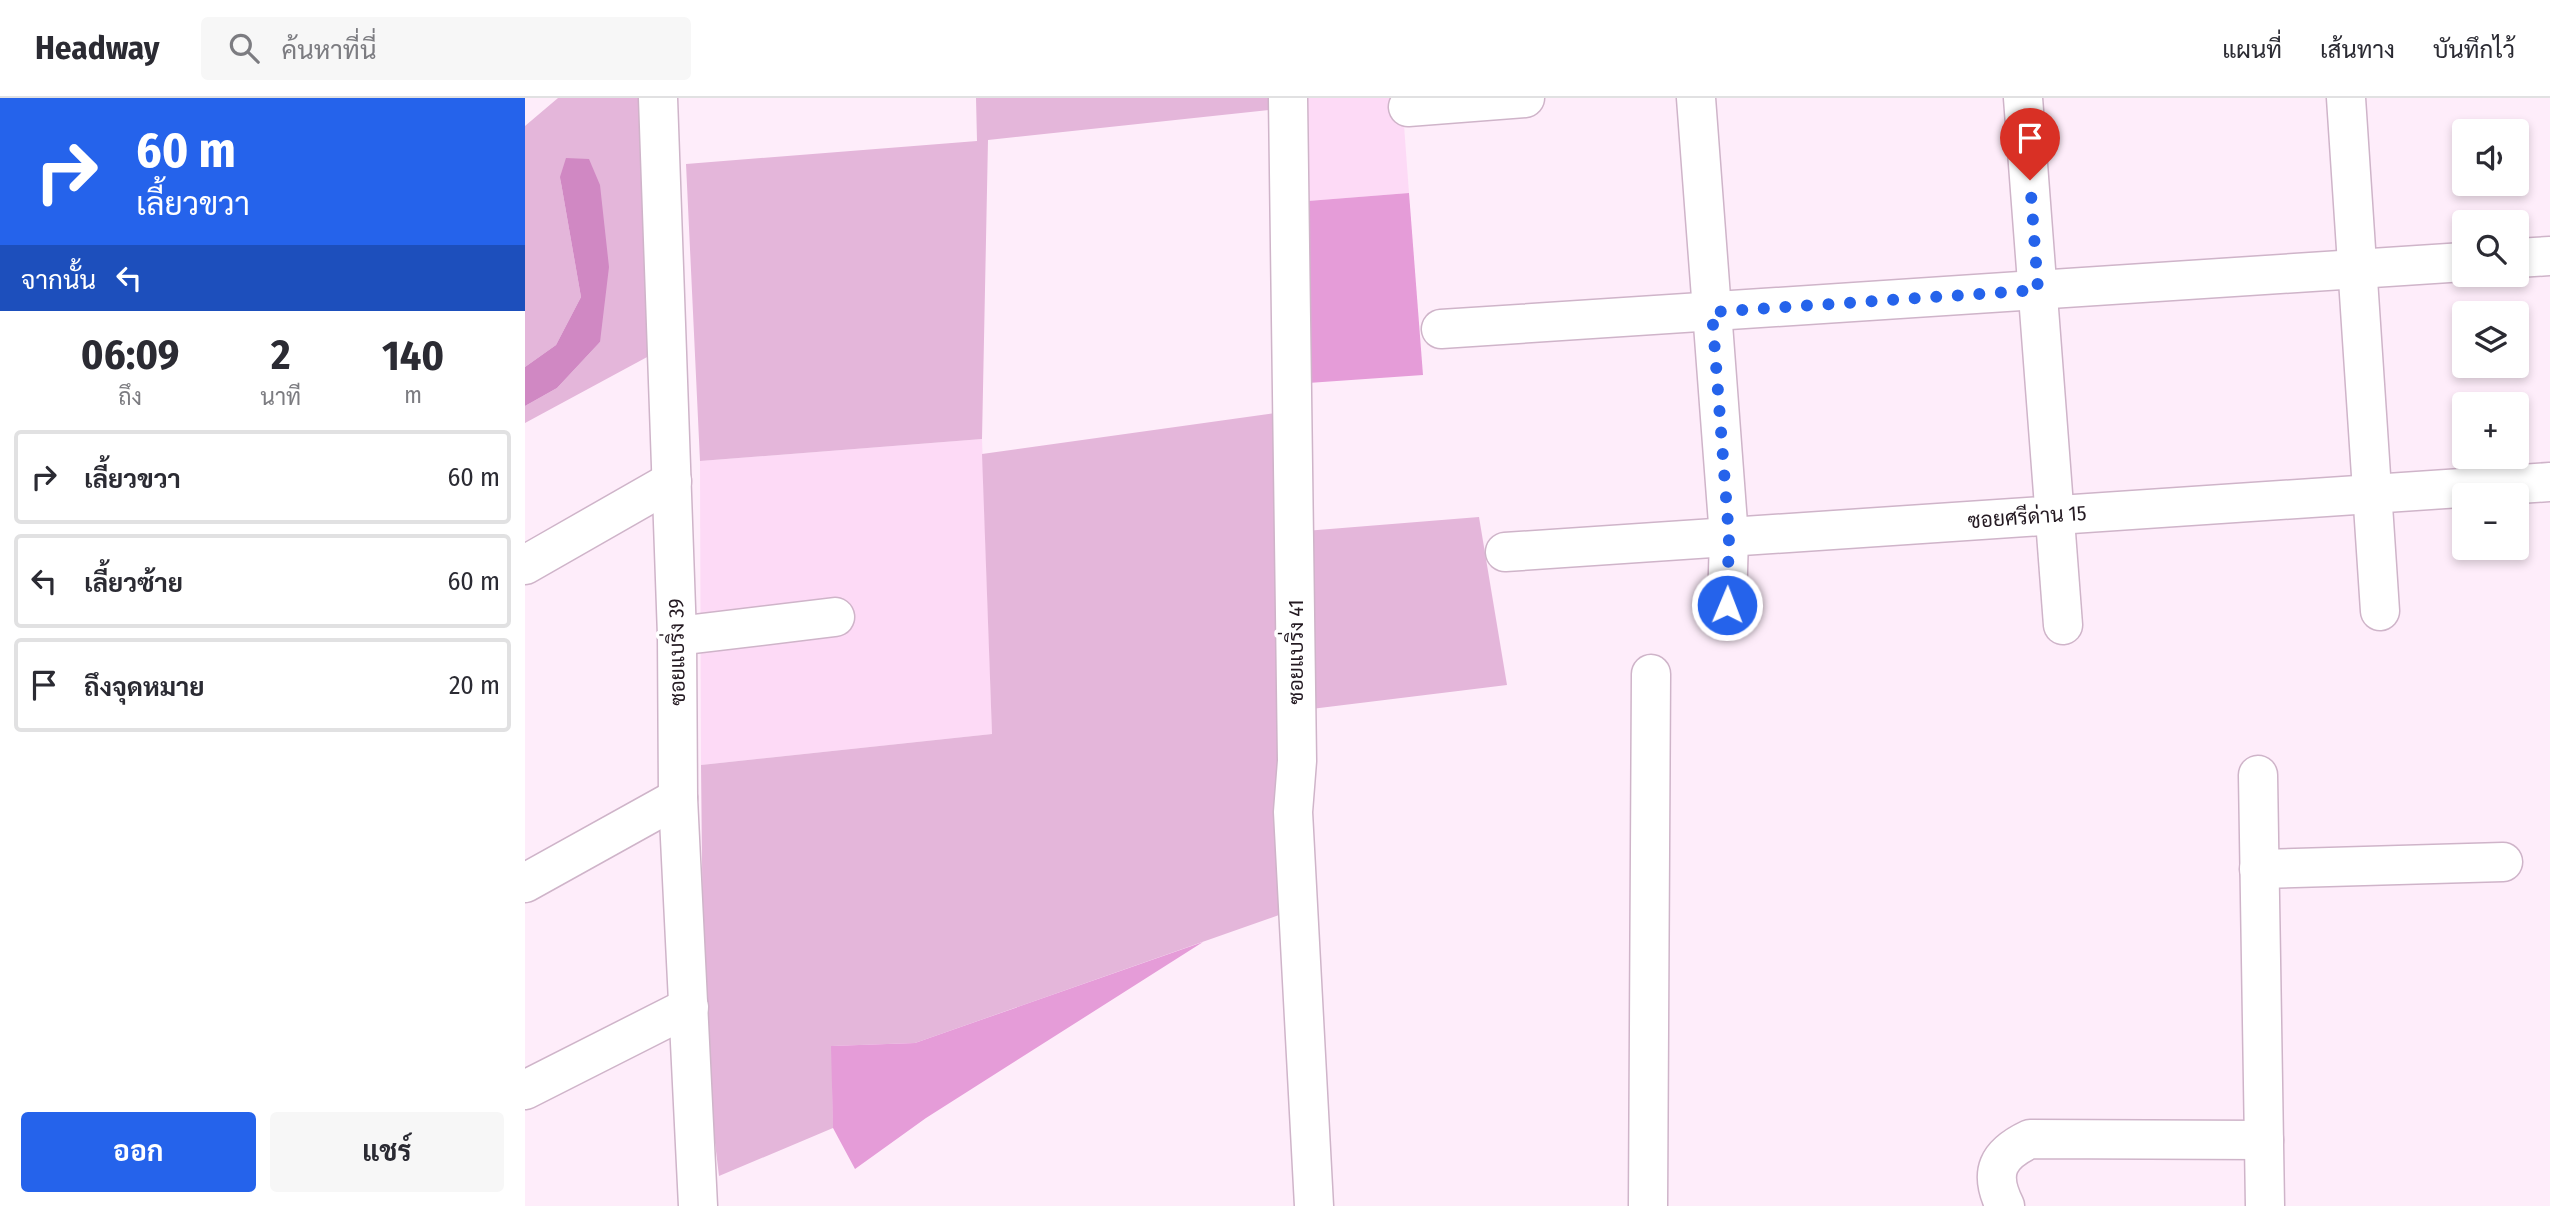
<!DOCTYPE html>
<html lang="th">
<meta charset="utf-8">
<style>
body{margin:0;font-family:"Fira Sans Condensed",Sarabun,sans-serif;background:#f7f7f7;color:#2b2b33;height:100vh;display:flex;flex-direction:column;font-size:26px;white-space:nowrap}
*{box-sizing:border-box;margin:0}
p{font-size:23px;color:#7c7c81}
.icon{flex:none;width:38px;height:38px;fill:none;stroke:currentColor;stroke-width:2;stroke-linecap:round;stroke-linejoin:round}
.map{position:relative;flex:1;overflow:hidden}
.sheet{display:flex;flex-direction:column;background:#fff;width:525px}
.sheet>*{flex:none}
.guide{background:#2563eb;color:#fff;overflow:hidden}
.tools{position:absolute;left:1927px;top:21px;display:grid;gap:14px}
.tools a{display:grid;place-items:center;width:77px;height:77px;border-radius:7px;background:#fff;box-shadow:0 4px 10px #0003;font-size:35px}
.pin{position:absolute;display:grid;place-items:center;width:60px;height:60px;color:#fff;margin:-72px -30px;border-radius:50% 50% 50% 0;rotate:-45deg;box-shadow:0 0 7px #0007}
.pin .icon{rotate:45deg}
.me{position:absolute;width:77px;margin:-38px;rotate:1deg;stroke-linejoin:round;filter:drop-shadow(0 0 5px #0008)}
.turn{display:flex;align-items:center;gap:24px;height:147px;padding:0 21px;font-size:32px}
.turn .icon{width:91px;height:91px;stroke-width:2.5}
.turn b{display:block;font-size:49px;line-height:60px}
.then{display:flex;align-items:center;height:66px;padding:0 21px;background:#0003;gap:14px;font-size:26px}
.eta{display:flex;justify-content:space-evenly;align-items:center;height:119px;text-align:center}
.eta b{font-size:42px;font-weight:700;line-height:49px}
.cta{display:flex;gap:14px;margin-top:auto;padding:14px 21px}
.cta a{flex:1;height:80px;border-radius:7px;background:#2563eb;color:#fff;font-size:28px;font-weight:700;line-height:80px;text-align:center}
.cta a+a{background:#f7f7f7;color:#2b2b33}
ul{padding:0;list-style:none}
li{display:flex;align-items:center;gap:21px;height:94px;margin:0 14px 10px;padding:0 7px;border:4px solid #e1e1e2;border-radius:7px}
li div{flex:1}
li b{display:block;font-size:26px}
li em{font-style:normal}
header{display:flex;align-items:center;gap:42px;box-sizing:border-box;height:98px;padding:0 35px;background:#fff;border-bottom:2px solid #e1e1e2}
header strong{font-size:33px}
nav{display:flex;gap:38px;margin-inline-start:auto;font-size:24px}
.search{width:490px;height:63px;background:#f7f7f7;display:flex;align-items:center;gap:18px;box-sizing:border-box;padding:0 24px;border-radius:7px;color:#7c7c81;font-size:26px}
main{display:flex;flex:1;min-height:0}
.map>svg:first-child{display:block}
.built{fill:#fddaf6}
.green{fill:#e4b6da}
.forest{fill:#e59cd8}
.water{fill:#d088c3}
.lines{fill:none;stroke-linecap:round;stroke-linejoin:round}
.minor-casing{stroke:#cfb4c9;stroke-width:41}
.minor{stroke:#fff;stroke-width:38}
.route{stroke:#2563eb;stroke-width:12;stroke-dasharray:0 21.6}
.labels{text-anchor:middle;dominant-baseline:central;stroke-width:7;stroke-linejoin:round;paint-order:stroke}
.street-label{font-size:21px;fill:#241a22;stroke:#fff}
</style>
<header>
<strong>Headway</strong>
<div class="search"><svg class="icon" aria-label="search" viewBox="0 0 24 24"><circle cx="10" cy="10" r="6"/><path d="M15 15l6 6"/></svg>ค้นหาที่นี่</div>
<nav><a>แผนที่</a><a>เส้นทาง</a><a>บันทึกไว้</a></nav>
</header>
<main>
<section class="sheet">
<div class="guide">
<div class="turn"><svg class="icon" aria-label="right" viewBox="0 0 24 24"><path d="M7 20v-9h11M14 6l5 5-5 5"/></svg><div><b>60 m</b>เลี้ยวขวา</div></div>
<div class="then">จากนั้น<svg class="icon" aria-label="left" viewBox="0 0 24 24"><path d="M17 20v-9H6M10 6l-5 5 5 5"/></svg></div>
</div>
<div class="eta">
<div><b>06:09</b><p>ถึง</p></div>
<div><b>2</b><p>นาที</p></div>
<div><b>140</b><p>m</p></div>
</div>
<ul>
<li><svg class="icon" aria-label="right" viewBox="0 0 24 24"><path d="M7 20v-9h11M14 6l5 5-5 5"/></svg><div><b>เลี้ยวขวา</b></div><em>60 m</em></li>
<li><svg class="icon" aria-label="left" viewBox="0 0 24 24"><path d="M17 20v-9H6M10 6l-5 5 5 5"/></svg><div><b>เลี้ยวซ้าย</b></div><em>60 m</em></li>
<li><svg class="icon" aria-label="arrive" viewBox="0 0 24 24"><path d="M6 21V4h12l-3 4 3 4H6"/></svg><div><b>ถึงจุดหมาย</b></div><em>20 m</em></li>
</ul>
<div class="cta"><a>ออก</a><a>แชร์</a></div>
</section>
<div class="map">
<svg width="2025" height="1108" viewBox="0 0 2025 1108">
<rect width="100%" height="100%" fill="#feedfa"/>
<g class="built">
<path d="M 776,0 L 877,0 L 884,95 L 783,103 Z"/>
<path d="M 457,341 L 467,636 L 176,667 L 175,363 Z"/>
</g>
<g class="green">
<path d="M 33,0 L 114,0 L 124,258 L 0,325 L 0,308 L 32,290 L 75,244 L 35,79 L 56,199 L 31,247 L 0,269 L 0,28 Z"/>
<path d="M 451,0 L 743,0 L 744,12 L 463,42 L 457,341 L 175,363 L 161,66 L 452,43 Z"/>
<path d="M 751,315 L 754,817 L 390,945 L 307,948 L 308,1030 L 194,1078 L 179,953 L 176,667 L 467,636 L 457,356 Z"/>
<path d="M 954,419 L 982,587 L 778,612 L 780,433 Z"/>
</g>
<g class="forest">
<path d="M 884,95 L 898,277 L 783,285 L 783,103 Z"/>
<path d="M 678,844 L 401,1020 L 330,1071 L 308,1030 L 306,948 L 390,945 Z"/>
</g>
<path class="water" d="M 41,60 L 64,61 L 75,87 L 84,169 L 75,244 L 32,290 L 0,308 L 0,269 L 31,247 L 56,199 L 35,79 Z"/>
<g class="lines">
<g class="minor-casing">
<g id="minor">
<path d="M 133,0 L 152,538 L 153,700 L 173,1108"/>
<path d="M 763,0 L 772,663 L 768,714 L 789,1108"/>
<path d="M 1171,0 L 1204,439 L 1202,507"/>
<path d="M 1498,0 L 1538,527"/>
<path d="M 1821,0 L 1855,513"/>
<path d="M 883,9 L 1000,0"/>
<path d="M 1992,160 L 2025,158"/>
<path d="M 916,231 L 1939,164"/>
<path d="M 980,454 L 2025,384"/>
<path d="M 0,467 L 147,383"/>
<path d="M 152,538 L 310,519"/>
<path d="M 1733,677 L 1740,1108"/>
<path d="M 1734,771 L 1978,764"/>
<path d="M 0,785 L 153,700"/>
<path d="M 0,992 L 164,909"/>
<path d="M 1123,1108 L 1126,576"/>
<path d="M 1480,1108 C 1463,1074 1473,1056 1505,1041 L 1739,1042"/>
</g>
</g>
<use href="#minor" class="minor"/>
</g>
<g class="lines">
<path class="route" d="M 1202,507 L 1204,439 L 1187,214 L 1513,192 L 1505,82"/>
</g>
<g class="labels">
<g class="street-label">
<text transform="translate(1502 419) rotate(-4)">ซอยศรีด่าน 15</text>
<text transform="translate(152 554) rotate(-91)">ซอยแบริ่ง 39</text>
<text transform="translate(771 554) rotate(-90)">ซอยแบริ่ง 41</text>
</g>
</g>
</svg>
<div class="tools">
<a><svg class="icon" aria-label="sound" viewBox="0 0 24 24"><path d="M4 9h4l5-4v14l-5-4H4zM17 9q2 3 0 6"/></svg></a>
<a><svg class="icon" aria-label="search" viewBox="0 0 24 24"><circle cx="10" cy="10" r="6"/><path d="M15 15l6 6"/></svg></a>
<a><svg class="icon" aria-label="layers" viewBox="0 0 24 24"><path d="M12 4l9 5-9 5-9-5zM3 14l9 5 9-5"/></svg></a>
<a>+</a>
<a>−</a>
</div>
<div class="pin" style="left:1505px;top:82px;background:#d93025"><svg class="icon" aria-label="arrive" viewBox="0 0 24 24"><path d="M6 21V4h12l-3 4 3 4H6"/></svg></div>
<svg class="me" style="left:1202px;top:507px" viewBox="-20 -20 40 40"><circle r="17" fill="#2563eb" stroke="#fff" stroke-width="3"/><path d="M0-11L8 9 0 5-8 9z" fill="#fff"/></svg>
</div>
</main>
